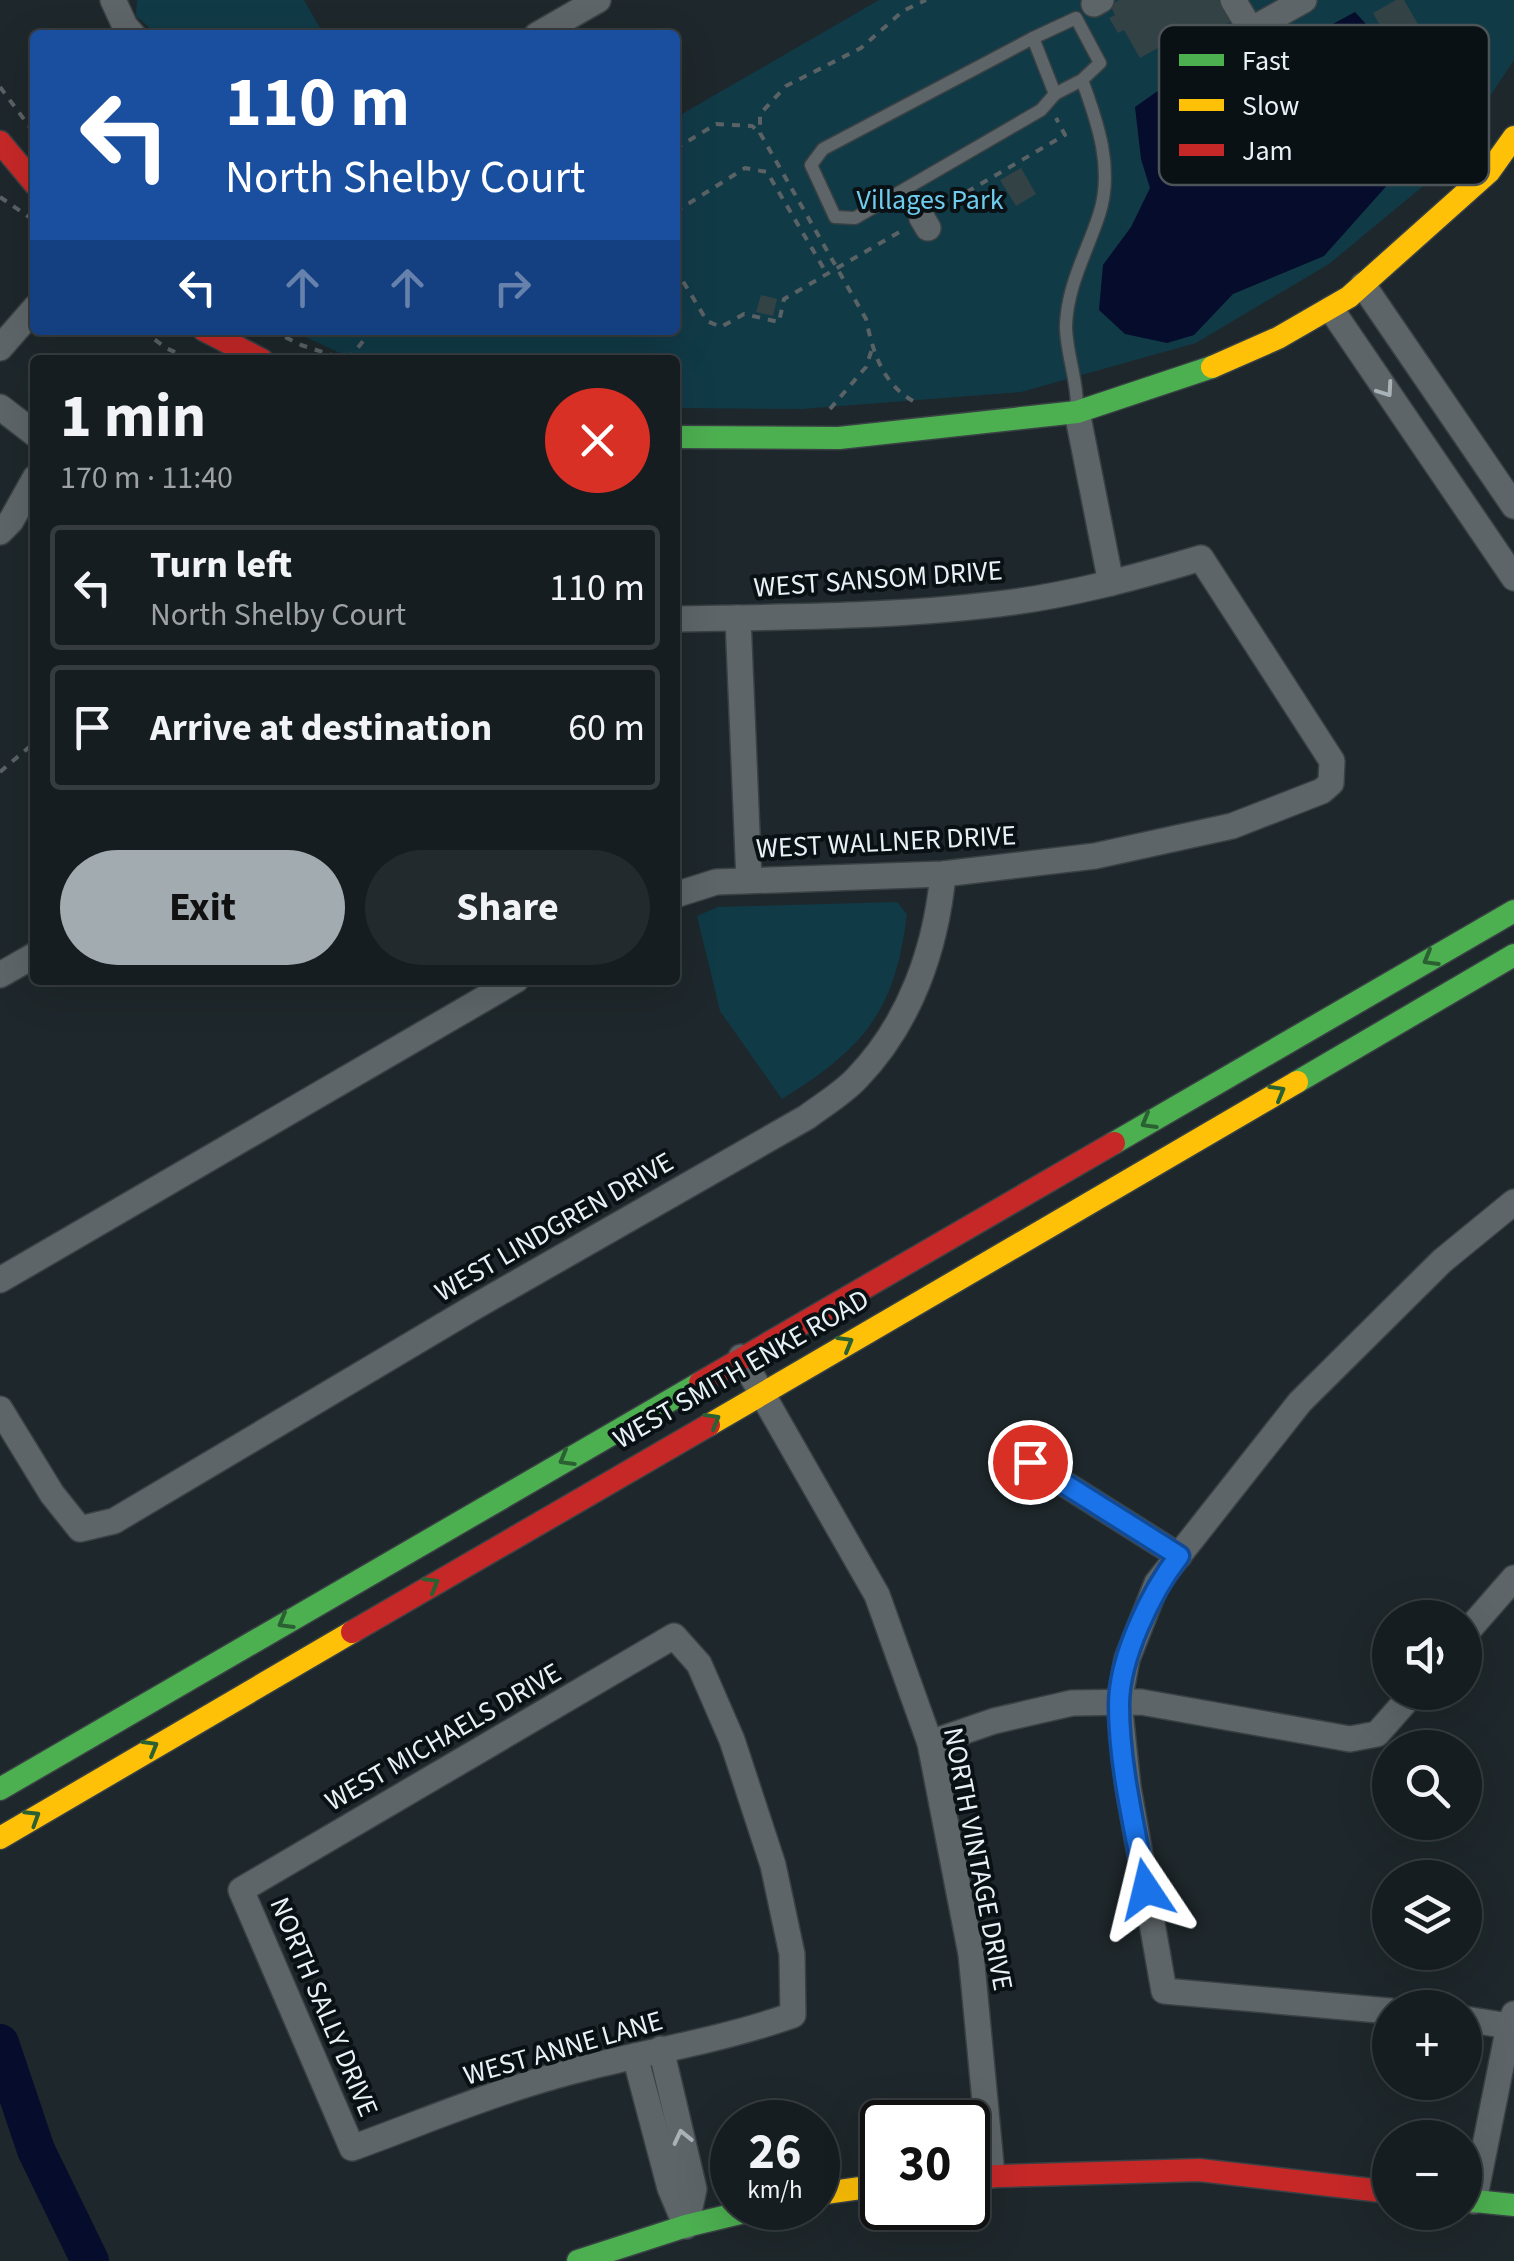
<!DOCTYPE html>
<meta charset="utf-8">
<style>
body{margin:0;font-family:"Source Sans 3",sans-serif;background:#232a2d;color:#f1f3f6;height:100vh;display:flex;flex-direction:column;font-size:38px;white-space:nowrap}
*{box-sizing:border-box;margin:0}
p{font-size:32px;color:#9ea2a5}
.icon{flex:none;width:55px;height:55px;fill:none;stroke:currentColor;stroke-width:2;stroke-linecap:round;stroke-linejoin:round}
.map{position:relative;flex:1;overflow:hidden}
.details{position:absolute;left:30px;top:355px;width:650px;height:630px;display:flex;flex-direction:column;background:#161d20;border-radius:10px;box-shadow:0 10px 40px #0002,0 0 0 2px #353b3e}
.details>*{flex:none}
.guide{position:absolute;left:30px;top:30px;width:650px;height:305px;border-radius:10px;box-shadow:0 10px 40px #0002,0 0 0 2px #353b3e;background:#1a4fa0;color:#fff;overflow:hidden}
.controls{position:absolute;left:1372px;top:1600px;display:grid;gap:20px}
.controls a{display:grid;place-items:center;width:110px;height:110px;border-radius:50%;background:#161d20;box-shadow:0 10px 40px #0002,0 0 0 2px #353b3e;font-size:50px}
.speed{position:absolute;left:710px;top:2100px;display:flex;gap:20px;font-size:50px;font-weight:700;text-align:center}
.speed>*{display:grid;place-content:center;width:130px;height:130px;border-radius:50%;background:#161d20;box-shadow:0 10px 40px #0002,0 0 0 2px #353b3e;line-height:1}
.speed small{font-size:25px;font-weight:400}
.speed .limit{border:5px solid #111;border-radius:15px;background:#fff;color:#111}
.pin{position:absolute;display:grid;place-items:center;width:85px;height:85px;color:#fff;margin:-42px;border:5px solid #fff;border-radius:50%;box-shadow:0 2px 10px #0007}
.me{position:absolute;width:110px;margin:-55px;rotate:350deg;stroke-linejoin:round;filter:drop-shadow(0 0 8px #0008)}
.turn{display:flex;align-items:center;gap:35px;height:210px;padding:0 30px;font-size:45px}
.turn .icon{width:130px;height:130px;stroke-width:2.5}
.turn b{display:block;font-size:70px;line-height:85px}
.lanes{display:flex;align-items:center;height:95px;padding:0 30px;background:#0003;justify-content:center;gap:50px;direction:ltr}
.lanes .off{opacity:.35}
.round{display:grid;place-items:center;flex:none;width:105px;height:105px;border-radius:52px;background:#232a2d}
.headline{display:flex;align-items:center;justify-content:space-between;height:170px;padding:0 30px}
h1{font-size:60px;font-weight:700;line-height:75px}
.primary-button{display:flex;gap:20px;margin-top:auto;padding:20px 30px}
.primary-button a{flex:1;height:115px;border-radius:60px;background:#a1abb0;color:#111;font-size:40px;font-weight:700;line-height:115px;text-align:center}
.primary-button a+a{background:#232a2d;color:#f1f3f6}
ul{padding:0;list-style:none}
li{display:flex;align-items:center;gap:30px;height:125px;margin:0 20px 15px;padding:0 10px;border:5px solid #353b3e;border-radius:10px}
li div{flex:1}
li b{display:block;font-size:38px}
li em{font-style:normal}
.map>svg:first-child{display:block}
.green{fill:#113a47}
.water{fill:#060c2c}
.lines{fill:none;stroke-linecap:round;stroke-linejoin:round}
.river{stroke:#060c2c;stroke-width:38}
.building{fill:#334245}
.lane-casing{stroke:#394144;stroke-width:15}
.street-casing{stroke:#394144;stroke-width:28}
.fast-casing{stroke:#394144;stroke-width:25}
.slow-casing{stroke:#394144;stroke-width:25}
.jam-casing{stroke:#394144;stroke-width:25}
.path{stroke:#5a6265;stroke-width:4;stroke-dasharray:8 8;stroke-linecap:butt}
.lane{stroke:#5e6568;stroke-width:12}
.street{stroke:#5e6568;stroke-width:25}
.fast{stroke:#4caf50;stroke-width:22}
.slow{stroke:#ffc107;stroke-width:22}
.jam{stroke:#c62828;stroke-width:22}
.oneway{stroke:#a9b3b7}
.oneway2{stroke:#2b6032}
.route-casing{stroke:#114b97;stroke-width:25}
.route{stroke:#1a73e8;stroke-width:18}
.labels{text-anchor:middle;dominant-baseline:central;stroke-width:8;stroke-linejoin:round;paint-order:stroke}
.park-label{font-size:28px;fill:#6eccee;stroke:#0a1114}
.street-label{font-size:28px;fill:#e7f2f7;stroke:#0a1114}
.key{fill:#0a1114;stroke:#4c5458;stroke-width:2.5}
.key-label{font-size:28px;fill:#e7f2f7}
</style>
<div class="map">
<svg width="1514" height="2261" viewBox="0 0 1514 2261">
<rect width="100%" height="100%" fill="#1e272b"/>
<g class="green">
<path d="M 137,0 L 304,0 L 324,35 L 158,35 L 136,16 Z"/>
<path d="M 879,0 L 1514,0 L 1514,60 L 1439,173 L 1329,264 L 1196,343 L 1021,392 L 802,409 L 675,408 L 675,360 L 355,360 L 299,334 L 306,330 L 675,330 L 675,118 Z"/>
<path d="M 897,902 L 907,914 C 895,1012 864,1048 782,1099 L 720,1011 L 697,916 L 718,907 Z"/>
</g>
<g class="water">
<path d="M 1355,12 L 1376,35 L 1387,65 L 1362,79 L 1350,58 L 1339,60 L 1331,53 L 1279,83 L 1269,76 L 1267,63 L 1304,42 L 1307,46 L 1332,31 L 1329,26 Z"/>
<path d="M 1240,56 L 1250,68 L 1249,84 L 1254,94 L 1249,106 L 1260,129 L 1299,139 L 1353,119 L 1393,92 L 1430,93 L 1452,118 L 1432,162 L 1414,175 L 1390,182 L 1324,256 L 1233,294 L 1194,335 L 1167,343 L 1125,334 L 1099,310 L 1103,265 L 1131,227 L 1150,188 L 1141,159 L 1135,107 L 1162,88 L 1186,97 L 1210,82 L 1221,58 Z"/>
</g>
<g class="lines">
<path class="river" d="M 0,2043 L 36,2150 L 90,2261"/>
</g>
<g class="building">
<path d="M 1119,0 L 1220,0 L 1232,21 L 1223,26 L 1235,46 L 1209,61 L 1202,49 L 1197,52 L 1186,32 L 1140,58 L 1124,30 L 1118,33 L 1109,18 L 1115,15 L 1110,5 Z"/>
<path d="M 1396,0 L 1404,0 L 1419,26 L 1389,42 L 1373,13 Z"/>
<path d="M 1021,168 L 1036,194 L 1016,206 L 1000,180 Z"/>
<path d="M 761,295 L 777,299 L 773,316 L 756,312 Z"/>
</g>
<g class="lines">
<g class="lane-casing">
<g id="lane">
<path d="M 1033,38 L 823,149 L 811,165 L 835,217 L 855,218 L 1041,110 L 1055,94"/>
<path d="M 1077,409 C 1078,381 1066,353 1066,326 C 1067,286 1087,252 1099,215 C 1114,170 1098,123 1082,80 L 1100,63 L 1076,18 L 1033,38 L 1055,94 L 1082,80"/>
</g>
</g>
<g class="street-casing">
<g id="street">
<path d="M 113,0 L 125,26 L 133,35"/>
<path d="M 1233,0 L 1251,30 L 1304,0"/>
<path d="M 1094,4 L 1101,0"/>
<path d="M 537,35 L 598,0"/>
<path d="M 922,218 L 928,228"/>
<path d="M 1363,285 L 1514,506"/>
<path d="M 1331,309 L 1514,578"/>
<path d="M 0,348 L 35,308"/>
<path d="M 0,407 L 35,434"/>
<path d="M 1077,412 L 1111,583"/>
<path d="M 0,532 L 11,521 L 35,478"/>
<path d="M 738,618 L 749,880"/>
<path d="M 675,619 C 783,617 891,617 998,604 C 1067,596 1134,578 1201,558 L 1332,761 L 1331,783 L 1322,791 L 1232,826 L 1095,856 L 943,874 L 716,882 L 675,895"/>
<path d="M 0,975 L 35,955"/>
<path d="M 0,1280 L 516,980"/>
<path d="M 741,1357 L 877,1595 L 930,1743 L 971,1954 L 992,2175"/>
<path d="M 0,1409 L 52,1494 L 80,1529 L 114,1521 L 471,1309 L 807,1117 C 823,1105 843,1093 857,1078 C 910,1023 936,949 943,874"/>
<path d="M 1030,1462 L 1179,1556"/>
<path d="M 1465,1634 L 1514,1578"/>
<path d="M 674,1636 L 699,1664 L 732,1740 L 773,1865 L 792,1954 L 793,2015 C 706,2046 613,2056 525,2085 C 467,2103 410,2127 352,2148 L 241,1890 Z"/>
<path d="M 930,1743 L 994,1721 L 1072,1703 L 1141,1702 L 1350,1739 L 1377,1734 L 1414,1692"/>
<path d="M 1390,2011 L 1164,1991 L 1128,1787 L 1119,1702 L 1127,1659 L 1157,1583 L 1300,1402 L 1442,1261 L 1514,1202"/>
<path d="M 1465,2019 L 1514,2027"/>
<path d="M 661,2049 L 694,2189 L 686,2226"/>
<path d="M 635,2056 L 670,2188 L 686,2226"/>
<path d="M 1474,2201 L 1509,2026 L 1514,2014"/>
</g>
</g>
<g class="fast-casing">
<g id="fast">
<path d="M 675,437 L 839,438 L 1077,412 L 1212,367"/>
<path d="M 1297,1082 L 1514,955"/>
<path d="M 1114,1143 L 1514,911"/>
<path d="M 0,1789 L 700,1383"/>
<path d="M 1465,2200 L 1514,2205"/>
<path d="M 578,2261 L 686,2226 L 761,2208"/>
</g>
</g>
<g class="slow-casing">
<g id="slow">
<path d="M 1212,367 L 1278,338 L 1349,297 L 1489,172 L 1514,137"/>
<path d="M 709,1425 L 1297,1082"/>
<path d="M 0,1838 L 352,1632"/>
<path d="M 818,2194 L 882,2185"/>
</g>
</g>
<g class="jam-casing">
<g id="jam">
<path d="M 0,142 L 35,184"/>
<path d="M 204,330 L 262,360"/>
<path d="M 700,1383 L 1114,1143"/>
<path d="M 352,1632 L 709,1425"/>
<path d="M 968,2177 L 1199,2170 L 1390,2192"/>
</g>
</g>
<g class="path">
<path d="M 0,87 L 35,134"/>
<path d="M 675,149 L 716,124 L 752,126 L 760,133"/>
<path d="M 0,197 L 35,221"/>
<path d="M 939,208 L 1065,135 L 1056,118"/>
<path d="M 675,212 L 745,168 L 767,172 L 827,274"/>
<path d="M 675,268 L 707,321 L 721,327 L 744,314 L 779,322 L 784,299 L 901,231"/>
<path d="M 142,330 L 166,348 L 192,360"/>
<path d="M 271,330 L 301,345 L 347,360"/>
<path d="M 348,360 L 372,330"/>
<path d="M 913,401 C 882,383 873,352 866,319 L 760,133 L 760,114 L 786,86 L 861,48 L 903,11 L 926,0"/>
<path d="M 830,409 L 866,367 L 872,349"/>
<path d="M 0,772 L 35,742"/>
</g>
<use href="#lane" class="lane"/>
<use href="#street" class="street"/>
<use href="#fast" class="fast"/>
<use href="#slow" class="slow"/>
<use href="#jam" class="jam"/>
</g>
<defs><path id="oneway-chevron" d="M-2-3.5L2.5 0L-2 3.5" fill="none" stroke-width="1.6" stroke-linecap="round" stroke-linejoin="round" transform="scale(2.5)"/></defs>
<g class="oneway">
<use href="#oneway-chevron" transform="translate(1386 390) rotate(55)"/>
<use href="#oneway-chevron" transform="translate(682 2137) rotate(-103)"/>
</g>
<g class="oneway2">
<use href="#oneway-chevron" transform="translate(1430 959) rotate(150)"/>
<use href="#oneway-chevron" transform="translate(1278 1092) rotate(-30)"/>
<use href="#oneway-chevron" transform="translate(1148 1122) rotate(150)"/>
<use href="#oneway-chevron" transform="translate(846 1343) rotate(-30)"/>
<use href="#oneway-chevron" transform="translate(713 1420) rotate(-30)"/>
<use href="#oneway-chevron" transform="translate(566 1459) rotate(150)"/>
<use href="#oneway-chevron" transform="translate(432 1584) rotate(-30)"/>
<use href="#oneway-chevron" transform="translate(285 1622) rotate(150)"/>
<use href="#oneway-chevron" transform="translate(151 1747) rotate(-30)"/>
<use href="#oneway-chevron" transform="translate(33 1817) rotate(-32)"/>
</g>
<g class="lines">
<g class="route-casing">
<path id="route" d="M 1030,1462 L 1179,1556 C 1151,1592 1119,1658 1119,1705 C 1119,1766 1135,1829 1146,1889"/>
</g>
<use href="#route" class="route"/>
</g>
<g class="labels">
<g class="park-label">
<text x="930" y="200">Villages Park</text>
</g>
<g class="street-label">
<text transform="translate(878 579) rotate(-4)">WEST SANSOM DRIVE</text>
<text transform="translate(886 842) rotate(-3)">WEST WALLNER DRIVE</text>
<text transform="translate(554 1227) rotate(-30)">WEST LINDGREN DRIVE</text>
<text transform="translate(741 1369) rotate(-30)">WEST SMITH ENKE ROAD</text>
<text transform="translate(443 1737) rotate(-30)">WEST MICHAELS DRIVE</text>
<text transform="translate(978 1859) rotate(79)">NORTH VINTAGE DRIVE</text>
<text transform="translate(324 2007) rotate(67)">NORTH SALLY DRIVE</text>
<text transform="translate(563 2048) rotate(-16)">WEST ANNE LANE</text>
</g>
</g>
<rect x="1159" y="25" width="330" height="160" rx="15" class="key"/>
<rect x="1179" y="54" width="45" height="12" fill="#4caf50"/>
<rect x="1179" y="99" width="45" height="12" fill="#ffc107"/>
<rect x="1179" y="144" width="45" height="12" fill="#c62828"/>
<g class="key-label">
<text x="1242" y="70">Fast</text>
<text x="1242" y="115">Slow</text>
<text x="1242" y="160">Jam</text>
</g>
</svg>
<div class="controls">
<a><svg class="icon" aria-label="sound" viewBox="0 0 24 24"><path d="M4 9h4l5-4v14l-5-4H4zM17 9q2 3 0 6"/></svg></a>
<a><svg class="icon" aria-label="search" viewBox="0 0 24 24"><circle cx="10" cy="10" r="6"/><path d="M15 15l6 6"/></svg></a>
<a><svg class="icon" aria-label="layers" viewBox="0 0 24 24"><path d="M12 4l9 5-9 5-9-5zM3 14l9 5 9-5"/></svg></a>
<a>+</a>
<a>−</a>
</div>
<div class="speed"><div>26<small>km/h</small></div><div class="limit">30</div></div>
<div class="pin" style="left:1030px;top:1462px;background:#d93025"><svg class="icon" aria-label="arrive" viewBox="0 0 24 24"><path d="M6 21V4h12l-3 4 3 4H6"/></svg></div>
<svg class="me" style="left:1146px;top:1889px" viewBox="-20 -20 40 40"><path d="M0-17L14 15 0 8-14 15z" fill="#1a73e8" stroke="#fff" stroke-width="4"/></svg>
<div class="guide">
<div class="turn"><svg class="icon" aria-label="left" viewBox="0 0 24 24"><path d="M17 20v-9H6M10 6l-5 5 5 5"/></svg><div><b>110 m</b>North Shelby Court</div></div>
<div class="lanes"><svg class="icon" aria-label="left" viewBox="0 0 24 24"><path d="M17 20v-9H6M10 6l-5 5 5 5"/></svg><svg class="icon off" aria-label="ahead" viewBox="0 0 24 24"><path d="M12 20V5M6 11l6-6 6 6"/></svg><svg class="icon off" aria-label="ahead" viewBox="0 0 24 24"><path d="M12 20V5M6 11l6-6 6 6"/></svg><svg class="icon off" aria-label="right" viewBox="0 0 24 24"><path d="M7 20v-9h11M14 6l5 5-5 5"/></svg></div>
</div>
<section class="details">
<div class="headline"><div><h1>1 min</h1><p>170 m · 11:40</p></div><a class="round" style="background:#d93025;color:#fff"><svg class="icon" aria-label="close" viewBox="0 0 24 24"><path d="M6 6l12 12M18 6L6 18"/></svg></a></div>
<ul>
<li><svg class="icon" aria-label="left" viewBox="0 0 24 24"><path d="M17 20v-9H6M10 6l-5 5 5 5"/></svg><div><b>Turn left</b><p>North Shelby Court</p></div><em>110 m</em></li>
<li><svg class="icon" aria-label="arrive" viewBox="0 0 24 24"><path d="M6 21V4h12l-3 4 3 4H6"/></svg><div><b>Arrive at destination</b></div><em>60 m</em></li>
</ul>
<div class="primary-button"><a>Exit</a><a>Share</a></div>
</section>
</div>
